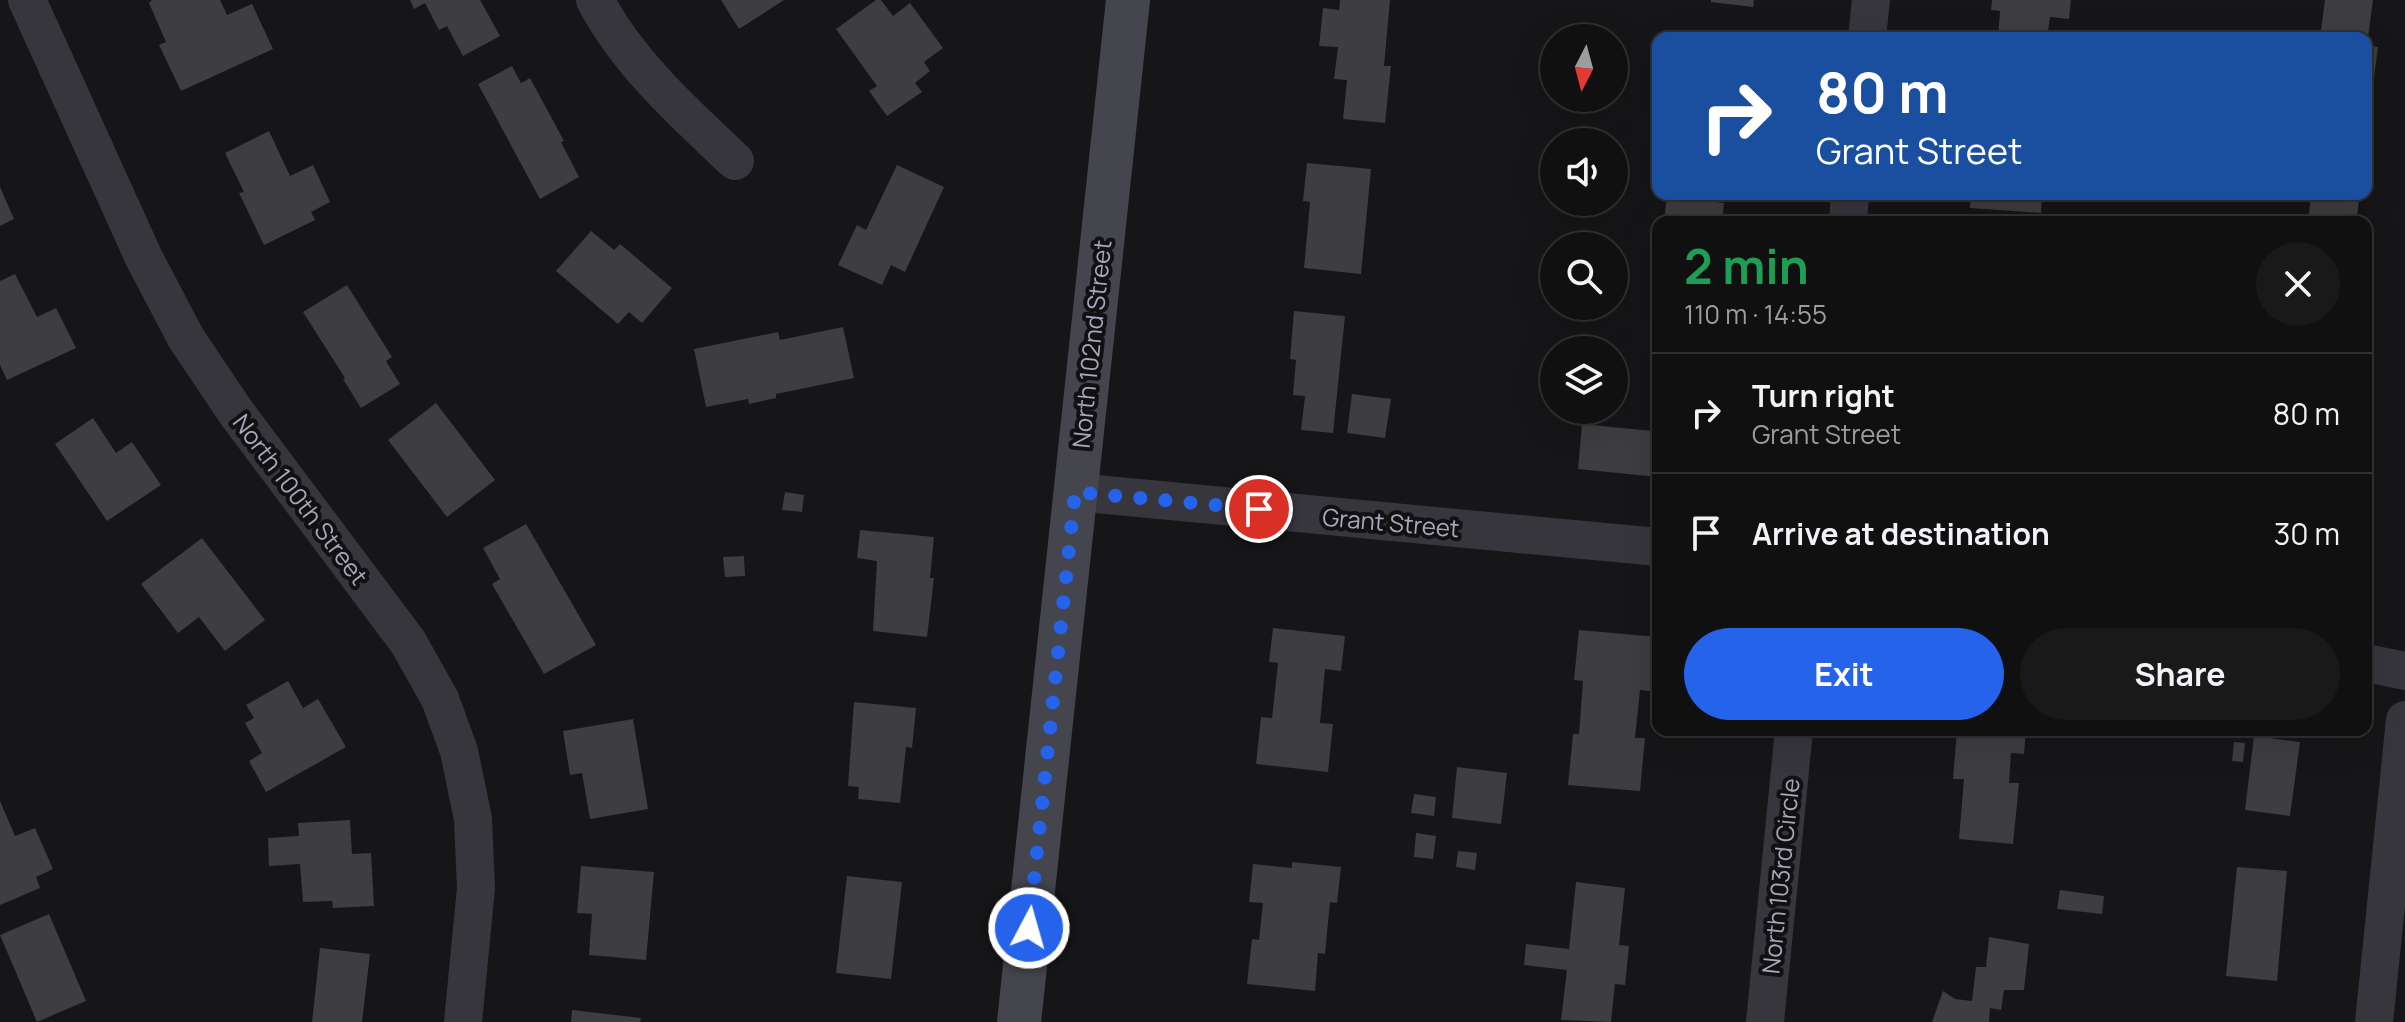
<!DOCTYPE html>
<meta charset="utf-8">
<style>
body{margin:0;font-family:Manrope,sans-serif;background:#19191a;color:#f1f3f6;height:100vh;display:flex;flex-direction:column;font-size:30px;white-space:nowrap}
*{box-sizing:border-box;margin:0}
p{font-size:26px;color:#9c9d9f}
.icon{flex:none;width:44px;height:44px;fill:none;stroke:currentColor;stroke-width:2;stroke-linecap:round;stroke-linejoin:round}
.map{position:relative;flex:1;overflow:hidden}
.side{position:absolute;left:1652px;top:216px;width:720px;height:520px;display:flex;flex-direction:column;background:#101011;border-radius:16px;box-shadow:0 8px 32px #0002,0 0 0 2px #303031}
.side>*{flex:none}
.banner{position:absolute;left:1652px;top:32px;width:720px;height:168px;border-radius:16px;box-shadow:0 8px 32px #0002,0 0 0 2px #303031;background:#1a4fa0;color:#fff;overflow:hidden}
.needle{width:52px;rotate:186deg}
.controls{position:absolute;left:1540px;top:24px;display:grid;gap:16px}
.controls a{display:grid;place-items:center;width:88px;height:88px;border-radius:50%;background:#101011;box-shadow:0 8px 32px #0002,0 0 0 2px #303031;font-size:40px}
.pin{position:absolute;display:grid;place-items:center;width:68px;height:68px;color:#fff;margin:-34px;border:4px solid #fff;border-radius:50%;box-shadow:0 2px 8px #0007}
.me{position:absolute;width:88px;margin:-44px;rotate:6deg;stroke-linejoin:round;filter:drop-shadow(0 0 6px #0008)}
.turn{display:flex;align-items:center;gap:28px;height:168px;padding:0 32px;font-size:36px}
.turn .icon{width:104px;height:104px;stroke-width:2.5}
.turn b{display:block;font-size:56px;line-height:68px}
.round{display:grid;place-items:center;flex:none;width:84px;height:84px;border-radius:42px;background:#19191a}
.head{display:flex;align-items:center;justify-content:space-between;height:136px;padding:0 32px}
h1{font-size:48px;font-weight:700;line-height:60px;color:#1e9e55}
.primary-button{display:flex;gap:16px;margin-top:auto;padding:16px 32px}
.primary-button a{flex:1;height:92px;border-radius:48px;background:#2563eb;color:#fff;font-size:32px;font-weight:700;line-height:92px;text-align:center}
.primary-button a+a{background:#19191a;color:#f1f3f6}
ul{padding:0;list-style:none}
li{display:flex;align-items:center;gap:24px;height:120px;padding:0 32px;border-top:2px solid #303031}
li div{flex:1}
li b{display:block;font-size:30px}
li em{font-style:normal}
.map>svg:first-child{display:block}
.building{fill:#3d3d42}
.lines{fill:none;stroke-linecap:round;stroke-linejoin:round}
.minor{stroke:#37363d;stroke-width:38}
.secondary{stroke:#44454d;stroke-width:44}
.route{stroke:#2563eb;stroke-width:14;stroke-dasharray:0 25.2}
.labels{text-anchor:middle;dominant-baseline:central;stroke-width:8;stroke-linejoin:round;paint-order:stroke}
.street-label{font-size:24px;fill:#a7a9b8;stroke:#111012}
</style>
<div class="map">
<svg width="2405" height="1022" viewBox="0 0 2405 1022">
<rect width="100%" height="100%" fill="#161517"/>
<g class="building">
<path d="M 152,0 L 220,0 L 227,15 L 252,4 L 273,49 L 181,91 L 159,45 L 166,42 L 149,3 Z"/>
<path d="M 410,0 L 480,0 L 500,36 L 463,56 L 447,26 L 439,30 L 425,3 L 414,9 Z"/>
<path d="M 721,0 L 784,0 L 739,29 Z"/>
<path d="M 876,0 L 881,0 L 893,16 L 910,3 L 943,48 L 924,62 L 930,71 L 915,83 L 922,92 L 887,116 L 869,91 L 877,86 L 836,29 Z"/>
<path d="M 1340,0 L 1390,0 L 1384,66 L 1391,66 L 1385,123 L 1343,119 L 1347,80 L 1334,79 L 1338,47 L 1319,46 L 1323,8 L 1339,10 Z"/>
<path d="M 1711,0 L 1754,0 L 1753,7 L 1711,2 Z"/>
<path d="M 1992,0 L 2071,0 L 2069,19 L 2050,17 L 2047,38 L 1998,38 L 2000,11 L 1991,10 Z"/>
<path d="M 2325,0 L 2373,0 L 2368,38 L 2320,38 Z"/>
<path d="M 2366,45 L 2378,47 L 2374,77 L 2366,76 Z"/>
<path d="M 512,66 L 521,83 L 530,78 L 564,141 L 561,142 L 579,177 L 540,199 L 478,84 Z"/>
<path d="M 269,131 L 290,176 L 313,165 L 330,202 L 311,212 L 315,220 L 264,245 L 239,193 L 244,192 L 225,153 Z"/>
<path d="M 1307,163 L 1371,169 L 1361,274 L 1304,268 L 1310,202 L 1303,201 Z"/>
<path d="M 897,165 L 944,187 L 905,272 L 891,265 L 882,285 L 838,265 L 857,225 L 866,230 Z"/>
<path d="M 0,187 L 14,219 L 0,226 Z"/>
<path d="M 1971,194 L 2042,194 L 2041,213 L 1970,208 Z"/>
<path d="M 2311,194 L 2360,194 L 2356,222 L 2308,222 Z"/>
<path d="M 1667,196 L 1724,203 L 1722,222 L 1664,222 Z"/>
<path d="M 591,231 L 614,250 L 620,244 L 672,288 L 642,323 L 629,312 L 618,324 L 556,271 Z"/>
<path d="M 15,274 L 37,317 L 56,308 L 76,348 L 7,380 L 0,365 L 0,281 Z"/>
<path d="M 347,285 L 392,357 L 386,361 L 400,384 L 361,408 L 343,379 L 345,378 L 303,312 Z"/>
<path d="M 1294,311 L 1345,316 L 1333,433 L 1301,430 L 1305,396 L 1293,395 L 1296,360 L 1290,359 Z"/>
<path d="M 843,327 L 854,378 L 776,394 L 776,398 L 749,404 L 748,399 L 706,407 L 694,349 L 778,332 L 780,340 Z"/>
<path d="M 1656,390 L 1658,390 L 1658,477 L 1578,469 L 1582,424 L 1652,431 Z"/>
<path d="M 1352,394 L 1391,399 L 1385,438 L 1347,433 Z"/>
<path d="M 436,403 L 495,480 L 447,517 L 388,440 Z"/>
<path d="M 93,418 L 116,453 L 132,442 L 161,485 L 107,521 L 55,444 Z"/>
<path d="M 785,492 L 804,495 L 802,512 L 782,510 Z"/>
<path d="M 526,524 L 596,645 L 544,674 L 492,584 L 500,579 L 483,548 Z"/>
<path d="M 860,530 L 934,537 L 930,578 L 934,578 L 927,637 L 873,631 L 877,561 L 857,558 Z"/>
<path d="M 202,538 L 265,620 L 225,651 L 199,617 L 178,633 L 141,584 Z"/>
<path d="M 744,556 L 745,576 L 725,577 L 723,557 Z"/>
<path d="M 1273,628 L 1345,636 L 1341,671 L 1325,669 L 1320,723 L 1333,724 L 1328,772 L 1256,764 L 1261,717 L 1272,718 L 1278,663 L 1269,662 Z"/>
<path d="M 1579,630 L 1658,637 L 1658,692 L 1640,690 L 1635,738 L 1645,738 L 1640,791 L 1568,785 L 1573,734 L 1579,734 L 1583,681 L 1574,680 Z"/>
<path d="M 288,681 L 303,708 L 318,699 L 346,747 L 266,792 L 249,761 L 262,753 L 245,723 L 254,718 L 246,705 Z"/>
<path d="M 854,702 L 916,708 L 912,748 L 906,747 L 900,803 L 858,799 L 859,787 L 848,786 Z"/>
<path d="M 633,719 L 648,809 L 590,819 L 582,773 L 570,775 L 563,731 Z"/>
<path d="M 1957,730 L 2026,730 L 2024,754 L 2011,753 L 2009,783 L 2019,783 L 2013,844 L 1959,839 L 1964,779 L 1953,779 Z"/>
<path d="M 2254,736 L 2300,742 L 2290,816 L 2245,810 Z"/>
<path d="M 2234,742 L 2245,743 L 2243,762 L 2232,761 Z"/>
<path d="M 1457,767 L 1507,773 L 1501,824 L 1452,818 Z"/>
<path d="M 1414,794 L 1436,797 L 1434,816 L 1411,813 Z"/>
<path d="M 0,801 L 15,836 L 35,828 L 53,869 L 36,877 L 40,888 L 0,905 Z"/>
<path d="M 350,820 L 352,854 L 371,853 L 374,906 L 333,908 L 332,901 L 303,902 L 300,864 L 269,866 L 268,838 L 299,836 L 298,823 Z"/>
<path d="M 1416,833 L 1436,836 L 1433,859 L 1414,857 Z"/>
<path d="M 1458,851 L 1477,853 L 1475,870 L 1456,867 Z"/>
<path d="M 1292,862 L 1341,867 L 1337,903 L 1330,902 L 1325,954 L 1318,953 L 1315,991 L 1247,984 L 1252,939 L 1259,940 L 1263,903 L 1249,902 L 1253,864 L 1292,868 Z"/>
<path d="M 581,866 L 654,872 L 646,960 L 589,955 L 592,914 L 577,913 Z"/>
<path d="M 2237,867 L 2287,871 L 2277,981 L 2226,976 Z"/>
<path d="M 847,876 L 902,882 L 891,979 L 836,973 Z"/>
<path d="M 1576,882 L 1625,888 L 1619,945 L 1629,946 L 1625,985 L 1615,984 L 1611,1022 L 1561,1020 L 1567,970 L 1524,965 L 1526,944 L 1569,949 Z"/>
<path d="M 2060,890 L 2104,896 L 2102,914 L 2057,909 Z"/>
<path d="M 49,914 L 86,1001 L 37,1022 L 0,935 Z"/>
<path d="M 1989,937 L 2029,944 L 2024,990 L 2004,990 L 2001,1010 L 1990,1008 L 1989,1022 L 1932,1022 L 1943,991 L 1955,999 L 1972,1001 L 1976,967 L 1986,967 Z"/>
<path d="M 320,948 L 370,954 L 362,1022 L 312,1022 Z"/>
<path d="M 572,1010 L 641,1018 L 640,1022 L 571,1022 Z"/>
</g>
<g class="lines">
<g class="minor">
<path d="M 27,0 L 144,258 L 186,338 L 235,411 L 408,642 L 440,699 L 459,751 L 473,819 L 476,888 L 463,1022"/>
<path d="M 595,0 C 629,64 683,112 735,161"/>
<path d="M 1867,38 L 1871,0"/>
<path d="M 1848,222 L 1850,194"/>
<path d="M 1075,492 L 1658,547"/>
<path d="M 2366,663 L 2405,671"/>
<path d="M 1765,1022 L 1794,730"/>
<path d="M 2374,1022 L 2405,720"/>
</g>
<path class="secondary" d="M 1019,1022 L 1128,0"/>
</g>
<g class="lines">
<path class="route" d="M 1029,928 L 1075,492 L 1259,509"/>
</g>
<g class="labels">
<g class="street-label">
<text transform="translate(1091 344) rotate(-84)">North 102nd Street</text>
<text transform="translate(301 499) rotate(53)">North 100th Street</text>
<text transform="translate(1391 522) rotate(5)">Grant Street</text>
<text transform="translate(1780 876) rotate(-84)">North 103rd Circle</text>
</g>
</g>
</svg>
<div class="controls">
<a><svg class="needle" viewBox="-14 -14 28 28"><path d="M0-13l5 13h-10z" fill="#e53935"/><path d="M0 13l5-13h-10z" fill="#9c9d9f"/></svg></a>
<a><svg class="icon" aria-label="sound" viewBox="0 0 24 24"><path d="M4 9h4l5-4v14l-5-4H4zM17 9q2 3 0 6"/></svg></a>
<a><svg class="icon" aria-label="search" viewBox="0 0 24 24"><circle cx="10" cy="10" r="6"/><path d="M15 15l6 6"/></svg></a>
<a><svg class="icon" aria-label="layers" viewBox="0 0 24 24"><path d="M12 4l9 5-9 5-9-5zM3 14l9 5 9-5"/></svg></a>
</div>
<div class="pin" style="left:1259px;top:509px;background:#d93025"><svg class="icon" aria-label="arrive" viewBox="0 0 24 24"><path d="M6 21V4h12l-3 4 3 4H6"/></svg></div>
<svg class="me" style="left:1029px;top:928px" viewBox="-20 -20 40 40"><circle r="17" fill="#2563eb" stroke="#fff" stroke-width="3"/><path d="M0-11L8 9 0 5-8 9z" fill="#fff"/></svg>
<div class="banner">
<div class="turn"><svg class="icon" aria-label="right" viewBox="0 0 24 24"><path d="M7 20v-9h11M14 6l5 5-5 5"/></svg><div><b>80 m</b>Grant Street</div></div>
</div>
<section class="side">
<div class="head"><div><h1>2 min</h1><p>110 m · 14:55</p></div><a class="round"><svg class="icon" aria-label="close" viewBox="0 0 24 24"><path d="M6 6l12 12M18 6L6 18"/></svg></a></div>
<ul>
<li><svg class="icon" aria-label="right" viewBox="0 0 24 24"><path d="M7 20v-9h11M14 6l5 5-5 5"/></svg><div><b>Turn right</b><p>Grant Street</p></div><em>80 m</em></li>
<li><svg class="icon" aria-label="arrive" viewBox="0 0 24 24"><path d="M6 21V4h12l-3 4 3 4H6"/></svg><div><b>Arrive at destination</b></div><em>30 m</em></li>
</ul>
<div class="primary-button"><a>Exit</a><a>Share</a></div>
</section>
</div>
